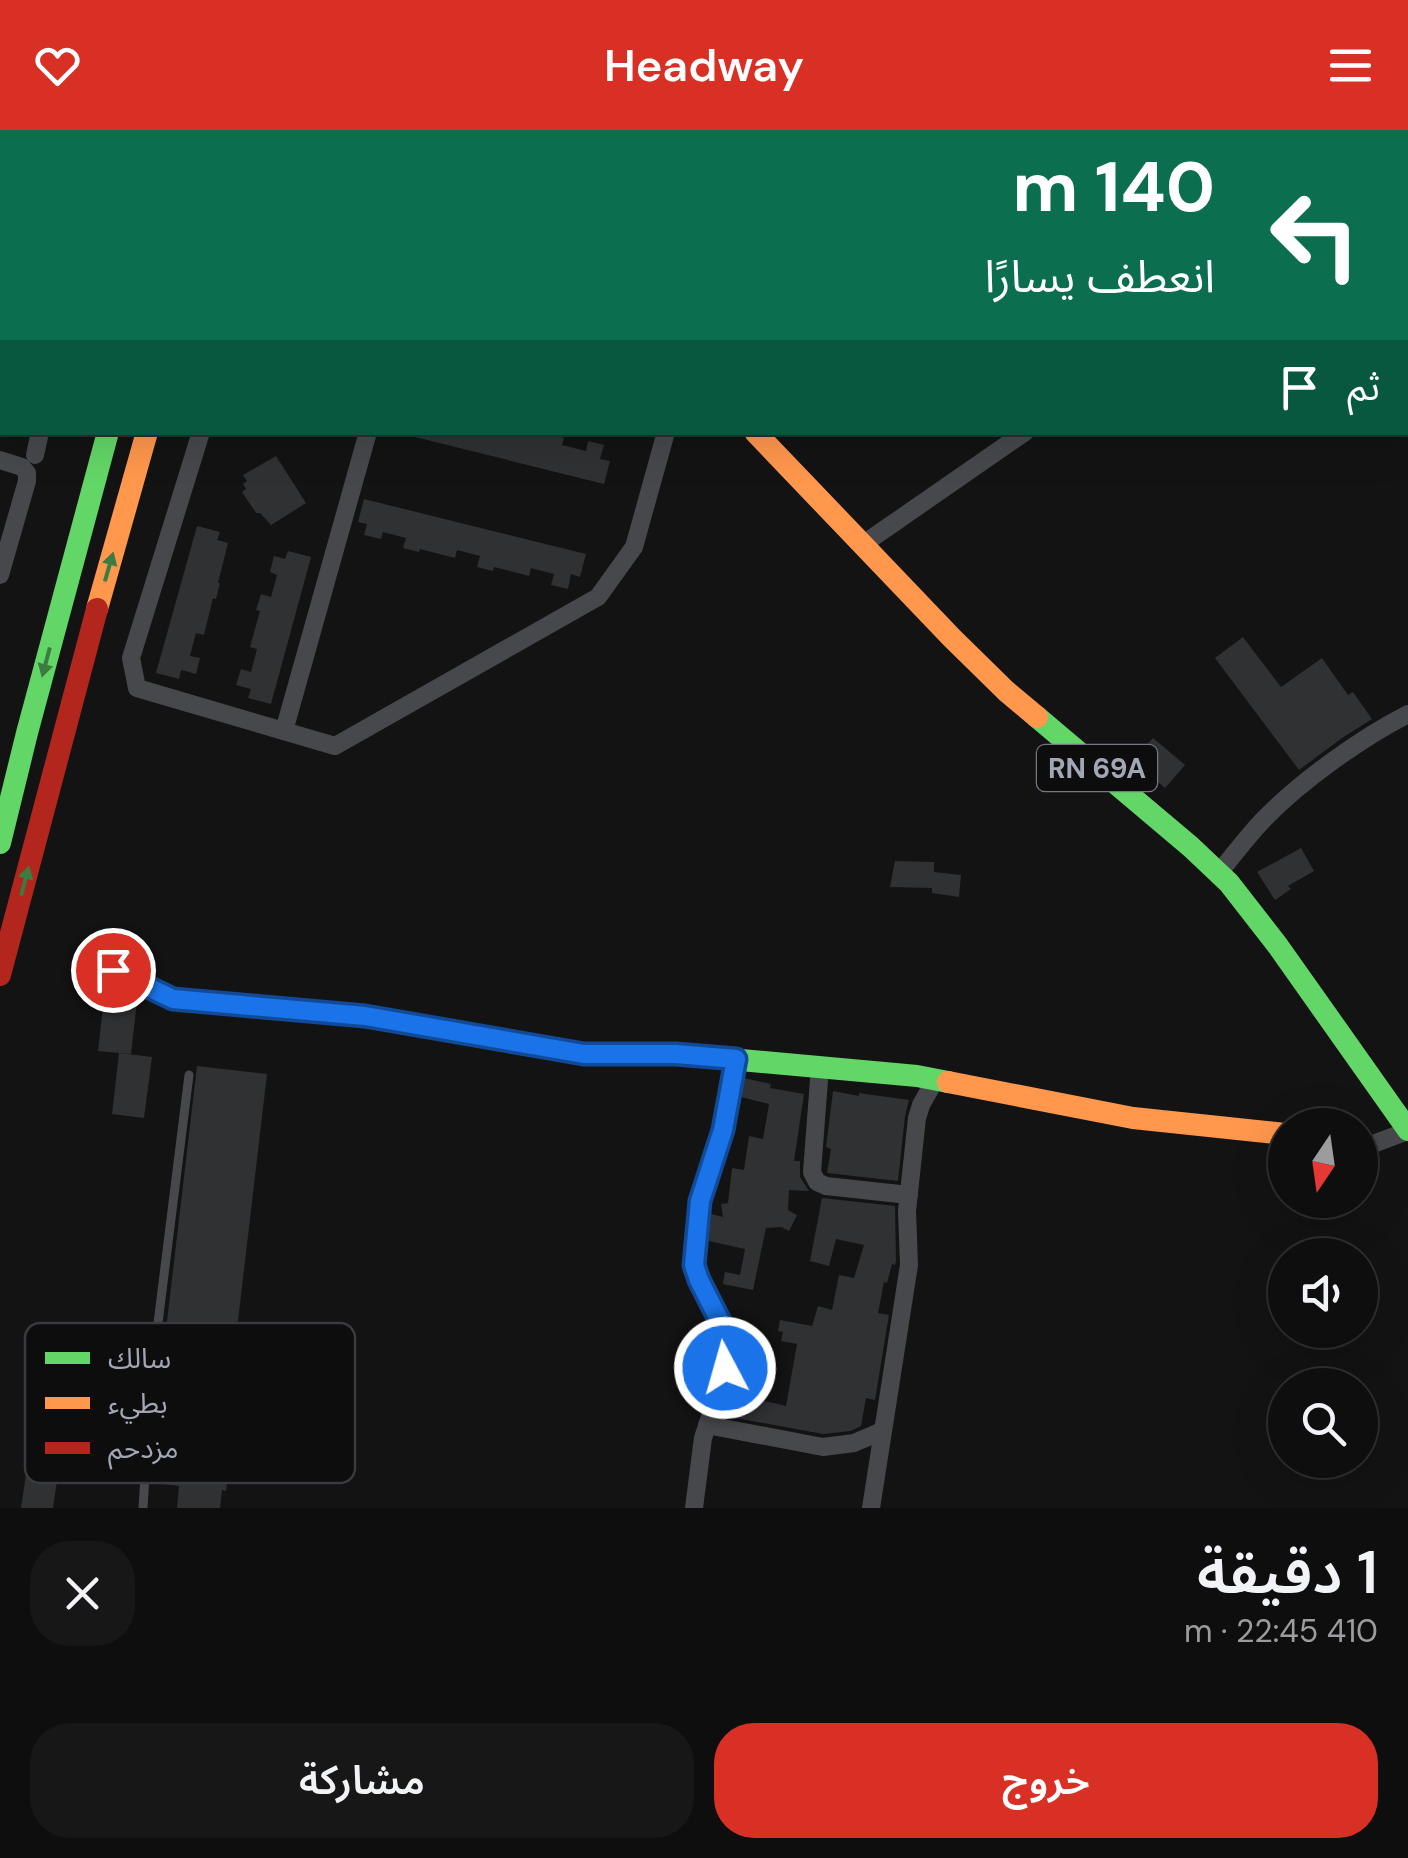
<!DOCTYPE html>
<html lang="ar">
<meta charset="utf-8">
<style>
body{margin:0;font-family:"DM Sans","Noto Sans Arabic",sans-serif;background:#171717;color:#f1f3f6;direction:rtl;height:100vh;display:flex;flex-direction:column;font-size:38px;white-space:nowrap}
*{box-sizing:border-box;margin:0}
p{font-size:32px;color:#9b9c9e}
.icon{flex:none;width:55px;height:55px;fill:none;stroke:currentColor;stroke-width:2;stroke-linecap:round;stroke-linejoin:round}
.map{position:relative;height:1378px;overflow:hidden;direction:ltr}
.sheet{display:flex;flex-direction:column;background:#0e0e0e;flex:1}
.sheet>*{flex:none}
.guide{position:absolute;left:0px;top:0px;width:1410px;height:305px;box-shadow:0 10px 40px #0002,0 0 0 2px #2e2e2e;direction:rtl;background:#0b6e4f;color:#fff;overflow:hidden}
.needle{width:65px;rotate:193deg}
.buttons{position:absolute;left:1268px;top:978px;display:grid;gap:20px}
.buttons a{display:grid;place-items:center;width:110px;height:110px;border-radius:50%;background:#0e0e0e;box-shadow:0 10px 40px #0002,0 0 0 2px #2e2e2e;font-size:50px}
.pin{position:absolute;display:grid;place-items:center;width:85px;height:85px;color:#fff;margin:-42px;border:5px solid #fff;border-radius:50%;box-shadow:0 2px 10px #0007}
.me{position:absolute;width:110px;margin:-55px;rotate:354deg;stroke-linejoin:round;filter:drop-shadow(0 0 8px #0008)}
.turn{display:flex;align-items:center;gap:35px;height:210px;padding:0 30px;font-size:45px}
.turn .icon{width:130px;height:130px;stroke-width:2.5}
.turn b{display:block;font-size:70px;line-height:85px}
.then{display:flex;align-items:center;height:95px;padding:0 30px;background:#0003;gap:20px;font-size:38px}
.round{display:grid;place-items:center;flex:none;width:105px;height:105px;border-radius:40px;background:#171717}
.overview{display:flex;align-items:center;justify-content:space-between;height:170px;padding:0 30px}
h1{font-size:60px;font-weight:600;line-height:75px}
.primary-button{display:flex;gap:20px;margin-top:auto;padding:20px 30px}
.primary-button a{flex:1;height:115px;border-radius:40px;background:#d93025;color:#fff;font-size:40px;font-weight:600;line-height:115px;text-align:center}
.primary-button a+a{background:#171717;color:#f1f3f6}
header{display:flex;justify-content:space-between;align-items:center;height:130px;padding:0 30px;background:#d93025;color:#fff;font-size:45px;font-weight:600}
.map>svg:first-child{display:block}
.building{fill:#303133}
.lines{fill:none;stroke-linecap:round;stroke-linejoin:round}
.path{stroke:#48494e;stroke-width:2.5;stroke-dasharray:5 8;stroke-linecap:butt}
.lane{stroke:#47484c;stroke-width:9}
.street{stroke:#47484c;stroke-width:18}
.fast{stroke:#63d668;stroke-width:22}
.slow{stroke:#ff974d;stroke-width:22}
.jam{stroke:#b3261e;stroke-width:22}
.oneway{fill:#3c7c40}
.route-casing{stroke:#114b97;stroke-width:25}
.route{stroke:#1a73e8;stroke-width:18}
.labels{text-anchor:middle;dominant-baseline:central;stroke-width:10;stroke-linejoin:round;paint-order:stroke}
.shield{fill:#0d0d0e;stroke:#757883;stroke-width:2.5}
.shield-label{font-size:28px;font-weight:bold;fill:#a2a6b5}
.key{fill:#0d0d0e;stroke:#3a3b40;stroke-width:2.5}
.key-label{font-size:28px;fill:#a2a6b5}
</style>
<header><svg class="icon" aria-label="menu" viewBox="0 0 24 24"><path d="M4 6h16M4 12h16M4 18h16"/></svg>Headway<svg class="icon" aria-label="heart" viewBox="0 0 24 24"><path d="M12 20l-8-8c-3-5 5-10 8-4 3-6 11-1 8 4z"/></svg></header>
<div class="map">
<svg width="1408" height="1378" viewBox="0 0 1408 1378">
<rect width="100%" height="100%" fill="#131313"/>
<g class="building">
<path d="M 415,302 L 545,302 L 564,308 L 562,315 L 586,321 L 588,311 L 604,315 L 600,329 L 610,331 L 604,354 L 415,307 Z"/>
<path d="M 276,326 L 306,373 L 271,395 L 260,383 L 256,383 L 242,362 L 246,359 L 243,354 L 247,351 L 243,345 Z"/>
<path d="M 364,369 L 586,424 L 580,447 L 571,444 L 568,459 L 551,455 L 554,444 L 531,438 L 529,446 L 494,437 L 493,441 L 477,437 L 480,426 L 457,420 L 455,428 L 420,419 L 419,422 L 403,418 L 406,408 L 383,402 L 381,409 L 364,405 L 367,394 L 358,392 Z"/>
<path d="M 197,396 L 220,402 L 217,410 L 228,413 L 218,453 L 220,453 L 216,469 L 213,468 L 204,505 L 196,503 L 190,526 L 200,528 L 196,544 L 181,540 L 179,549 L 156,543 Z"/>
<path d="M 288,421 L 311,427 L 271,574 L 248,568 L 251,559 L 236,555 L 241,539 L 251,542 L 257,519 L 250,517 L 260,481 L 256,480 L 261,464 L 271,467 L 277,445 L 270,442 L 274,426 L 285,429 Z"/>
<path d="M 1243,507 L 1281,557 L 1322,528 L 1348,565 L 1353,562 L 1372,589 L 1342,608 L 1299,640 L 1215,528 Z"/>
<path d="M 1153,608 L 1185,635 L 1165,658 L 1133,631 Z"/>
<path d="M 1301,718 L 1314,741 L 1288,756 L 1291,759 L 1275,770 L 1257,742 Z"/>
<path d="M 895,731 L 934,732 L 934,742 L 961,745 L 959,767 L 932,763 L 932,758 L 890,757 Z"/>
<path d="M 105,859 L 116,861 L 137,871 L 131,924 L 98,921 Z"/>
<path d="M 119,923 L 152,927 L 144,988 L 112,984 Z"/>
<path d="M 197,936 L 267,944 L 234,1225 L 164,1217 Z"/>
<path d="M 744,948 L 771,954 L 770,958 L 804,964 L 794,1031 L 800,1031 L 800,1047 L 809,1061 L 789,1060 L 788,1080 L 797,1085 L 789,1101 L 781,1097 L 766,1098 L 753,1160 L 723,1154 L 725,1142 L 740,1145 L 745,1119 L 709,1111 L 711,1084 L 723,1087 L 721,1074 L 728,1073 L 732,1038 L 744,1040 L 749,1006 L 763,1009 L 769,974 L 741,967 Z"/>
<path d="M 833,961 L 859,966 L 859,963 L 909,970 L 905,986 L 898,1051 L 827,1043 L 831,1019 L 826,1017 Z"/>
<path d="M 822,1068 L 895,1076 L 896,1131 L 895,1135 L 892,1134 L 887,1153 L 884,1152 L 878,1183 L 889,1185 L 875,1270 L 866,1268 L 861,1296 L 851,1301 L 823,1304 L 736,1288 L 741,1265 L 786,1276 L 797,1214 L 781,1211 L 783,1202 L 778,1201 L 780,1190 L 812,1196 L 818,1176 L 832,1180 L 839,1145 L 854,1148 L 864,1115 L 836,1109 L 829,1136 L 810,1131 Z"/>
<path d="M 71,1233 L 133,1239 L 122,1344 L 59,1337 L 53,1378 L 21,1378 L 30,1317 L 62,1321 Z"/>
<path d="M 163,1254 L 237,1262 L 226,1361 L 222,1360 L 220,1378 L 177,1378 L 179,1356 L 161,1354 L 169,1278 L 160,1277 Z"/>
</g>
<g class="lines">
<g class="path">
<path d="M 1172,0 L 1175,2"/>
<path d="M 119,2 L 120,0"/>
</g>
<path class="lane" d="M 143,1378 L 151,1249 L 189,945"/>
<g class="street">
<path d="M 1227,0 L 1228,2"/>
<path d="M 345,2 L 346,0"/>
<path d="M 1331,2 L 1334,0"/>
<path d="M 0,115 L 2,116"/>
<path d="M 1408,228 L 1408,229"/>
<path d="M 201,302 L 131,528 L 137,558 L 335,616 L 598,467 L 634,417 L 666,302"/>
<path d="M 35,325 L 40,302"/>
<path d="M 0,330 L 22,337 L 27,343 L 27,351 L 0,445"/>
<path d="M 862,415 L 1025,302"/>
<path d="M 284,601 L 368,302"/>
<path d="M 1219,743 C 1233,725 1248,706 1264,689 C 1301,651 1361,608 1408,584"/>
<path d="M 820,937 L 812,1042 L 817,1052 L 826,1056 L 909,1065"/>
<path d="M 1360,1012 L 1373,1014 L 1408,1001"/>
<path d="M 707,1295 L 823,1317 L 854,1313 L 882,1301"/>
<path d="M 694,1378 L 703,1308 L 722,1252 L 726,1225 L 723,1197 L 694,1135 L 698,1085 L 703,1058 L 723,1000 L 735,929"/>
<path d="M 871,1378 L 909,1135 L 907,1081 L 917,988 L 921,975 L 935,950"/>
</g>
<g class="fast">
<path d="M 0,40 L 2,41"/>
<path d="M 1037,587 L 1191,717 L 1229,753 L 1278,816 L 1408,1000"/>
<path d="M 0,713 L 27,603 L 108,302"/>
<path d="M 113,840 L 173,869 L 365,886 L 584,924 L 675,924 L 917,946 L 948,952"/>
</g>
<g class="slow">
<path d="M 193,0 L 193,2"/>
<path d="M 229,2 L 230,0"/>
<path d="M 755,302 L 952,508 L 1006,561 L 1037,587"/>
<path d="M 97,479 L 147,302"/>
<path d="M 948,952 L 1133,988 L 1285,1004"/>
</g>
<path class="jam" d="M 0,845 L 97,479"/>
</g>
<defs><path id="oneway-solid" d="M-6-.8H1V-3.2L6.5 0L1 3.2V.8H-6Z" transform="scale(2.5)"/></defs>
<g class="oneway">
<use href="#oneway-solid" transform="translate(109 437) rotate(-74)"/>
<use href="#oneway-solid" transform="translate(46 532) rotate(105)"/>
<use href="#oneway-solid" transform="translate(25 751) rotate(-75)"/>
</g>
<g class="lines">
<g class="route-casing">
<path id="route" d="M 113,840 L 173,869 L 365,886 L 584,924 L 676,924 L 736,929 L 723,1000 L 700,1071 L 694,1135 L 699,1150 L 723,1197 L 726,1225 L 725,1238"/>
</g>
<use href="#route" class="route"/>
</g>
<g class="labels">
<rect class="shield" x="1037" y="615" width="120" height="46" rx="8"/>
<g class="shield-label">
<text x="1097" y="638">RN 69A</text>
</g>
</g>
<rect x="25" y="1193" width="330" height="160" rx="15" class="key"/>
<rect x="45" y="1222" width="45" height="12" fill="#63d668"/>
<rect x="45" y="1267" width="45" height="12" fill="#ff974d"/>
<rect x="45" y="1312" width="45" height="12" fill="#b3261e"/>
<g class="key-label">
<text x="108" y="1238">سالك</text>
<text x="108" y="1283">بطيء</text>
<text x="108" y="1328">مزدحم</text>
</g>
</svg>
<div class="buttons">
<a><svg class="needle" viewBox="-14 -14 28 28"><path d="M0-13l5 13h-10z" fill="#e53935"/><path d="M0 13l5-13h-10z" fill="#9b9c9e"/></svg></a>
<a><svg class="icon" aria-label="sound" viewBox="0 0 24 24"><path d="M4 9h4l5-4v14l-5-4H4zM17 9q2 3 0 6"/></svg></a>
<a><svg class="icon" aria-label="search" viewBox="0 0 24 24"><circle cx="10" cy="10" r="6"/><path d="M15 15l6 6"/></svg></a>
</div>
<div class="pin" style="left:113px;top:840px;background:#d93025"><svg class="icon" aria-label="arrive" viewBox="0 0 24 24"><path d="M6 21V4h12l-3 4 3 4H6"/></svg></div>
<svg class="me" style="left:725px;top:1238px" viewBox="-20 -20 40 40"><circle r="17" fill="#1a73e8" stroke="#fff" stroke-width="3"/><path d="M0-11L8 9 0 5-8 9z" fill="#fff"/></svg>
<div class="guide">
<div class="turn"><svg class="icon" aria-label="left" viewBox="0 0 24 24"><path d="M17 20v-9H6M10 6l-5 5 5 5"/></svg><div><b>140 m</b>انعطف يسارًا</div></div>
<div class="then">ثم<svg class="icon" aria-label="arrive" viewBox="0 0 24 24"><path d="M6 21V4h12l-3 4 3 4H6"/></svg></div>
</div>
</div>
<section class="sheet">
<div class="overview"><div><h1>1 دقيقة</h1><p>410 m · 22:45</p></div><a class="round"><svg class="icon" aria-label="close" viewBox="0 0 24 24"><path d="M6 6l12 12M18 6L6 18"/></svg></a></div>
<div class="primary-button"><a>خروج</a><a>مشاركة</a></div>
</section>
